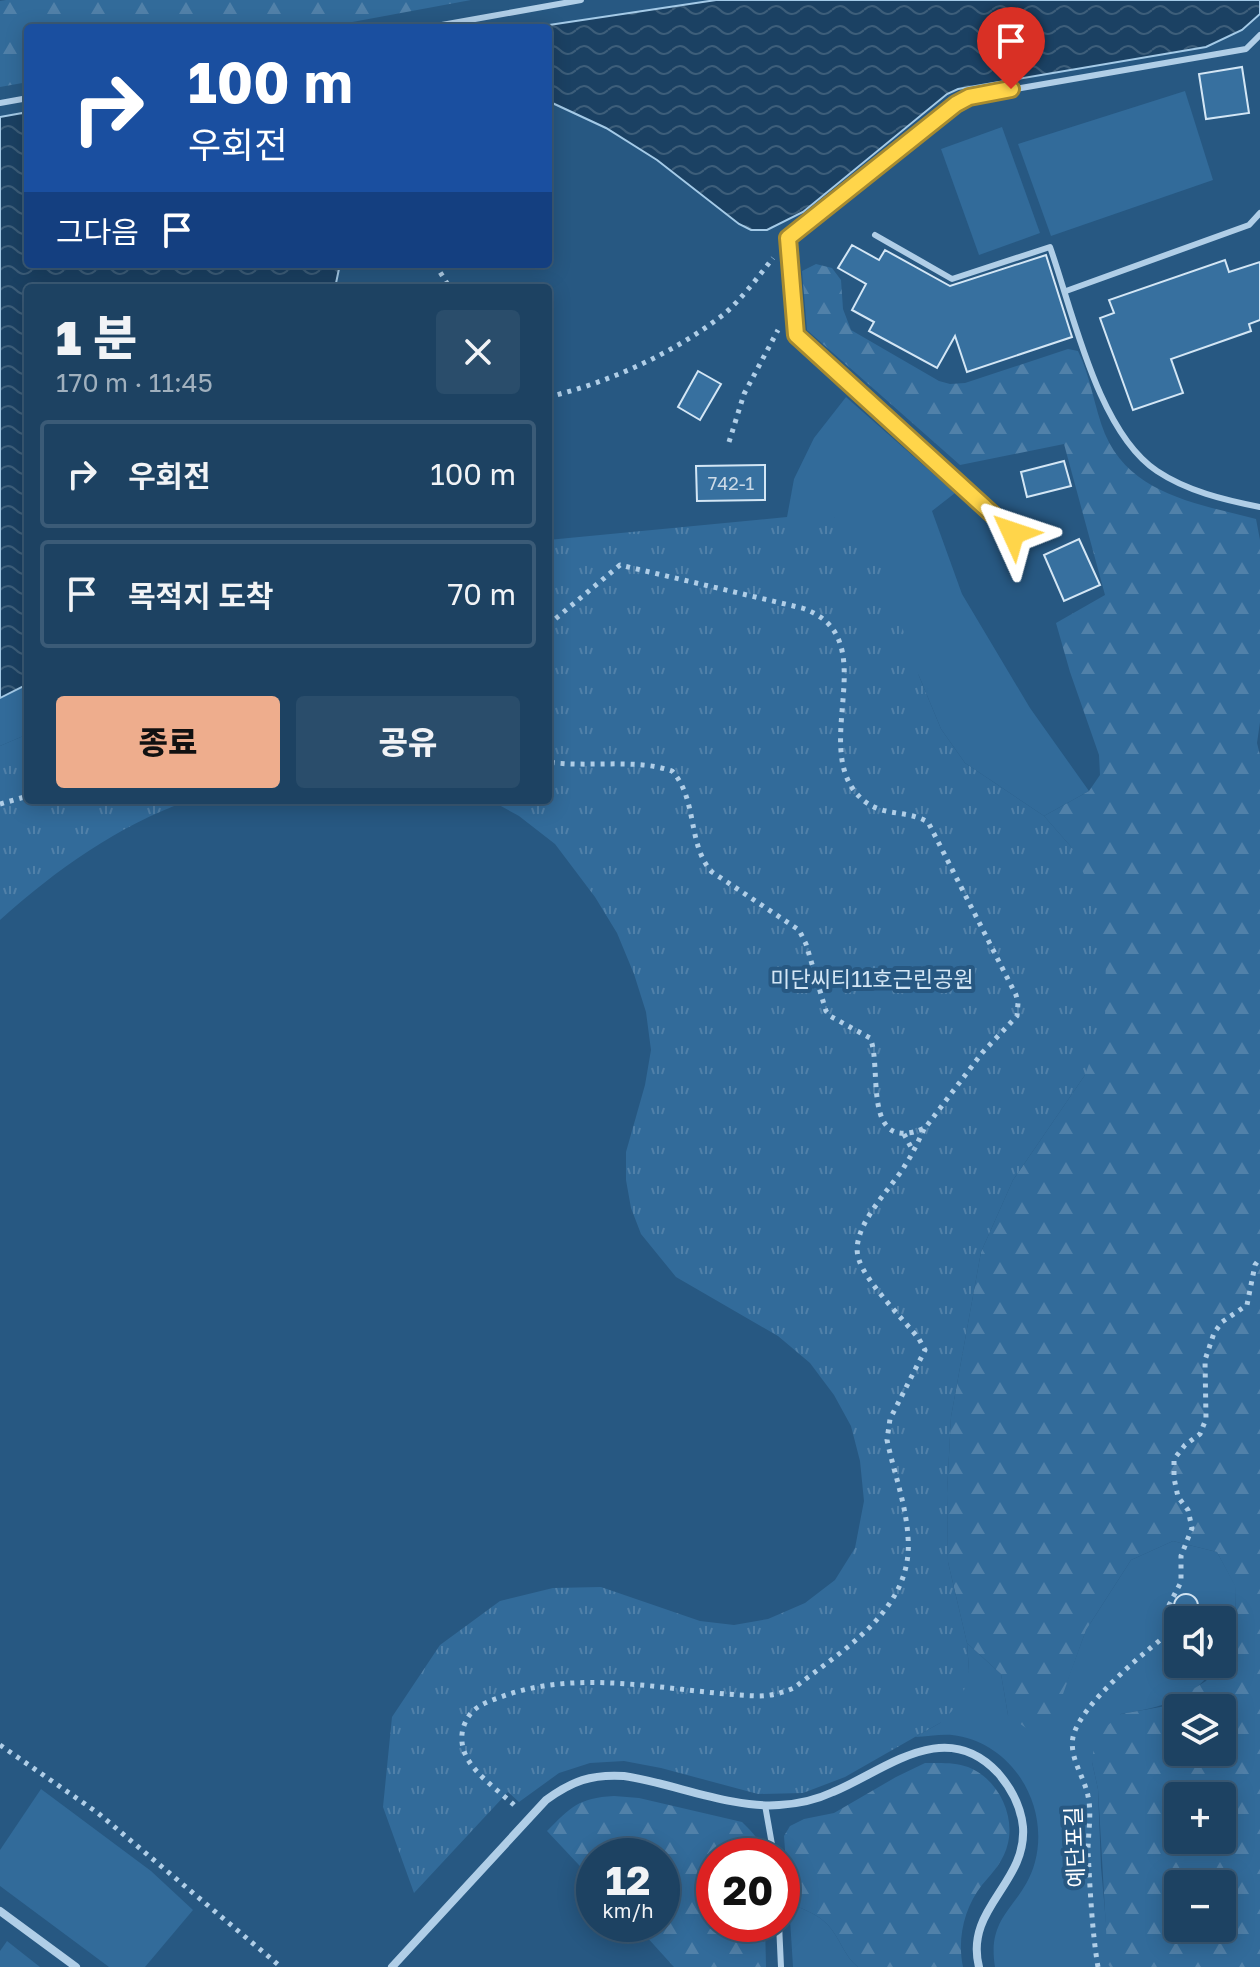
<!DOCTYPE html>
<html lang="ko">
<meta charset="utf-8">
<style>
body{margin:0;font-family:"Golos Text","Noto Sans KR",sans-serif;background:#2a4d6b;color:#f1f3f6;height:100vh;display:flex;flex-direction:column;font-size:30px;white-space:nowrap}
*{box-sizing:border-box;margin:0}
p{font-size:26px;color:#a0b0be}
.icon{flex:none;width:44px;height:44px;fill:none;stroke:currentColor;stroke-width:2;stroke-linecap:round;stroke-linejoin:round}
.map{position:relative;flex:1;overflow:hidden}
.panel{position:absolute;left:24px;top:284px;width:528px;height:520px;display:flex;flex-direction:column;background:#1d4262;border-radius:8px;box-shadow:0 4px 20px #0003,0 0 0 2px #3b5b77}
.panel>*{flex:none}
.guide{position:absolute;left:24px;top:24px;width:528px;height:244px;border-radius:8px;box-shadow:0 4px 20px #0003,0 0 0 2px #3b5b77;background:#1a4fa0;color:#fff;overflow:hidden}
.fabs{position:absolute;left:1164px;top:1606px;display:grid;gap:16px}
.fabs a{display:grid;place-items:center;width:72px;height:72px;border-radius:8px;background:#1d4262;box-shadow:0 4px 20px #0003,0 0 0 2px #3b5b77;font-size:40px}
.speed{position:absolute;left:576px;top:1838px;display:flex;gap:16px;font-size:40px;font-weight:700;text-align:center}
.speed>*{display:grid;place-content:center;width:104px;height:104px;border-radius:50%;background:#1d4262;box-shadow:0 4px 20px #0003,0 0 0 2px #3b5b77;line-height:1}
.speed small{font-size:20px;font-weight:400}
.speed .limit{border:12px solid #d22;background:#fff;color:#111}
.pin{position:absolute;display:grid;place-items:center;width:68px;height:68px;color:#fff;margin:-82px -34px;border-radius:50% 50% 50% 0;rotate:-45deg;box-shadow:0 0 8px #0007}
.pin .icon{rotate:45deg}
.me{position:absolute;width:88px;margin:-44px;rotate:312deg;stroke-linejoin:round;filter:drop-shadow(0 0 6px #0008)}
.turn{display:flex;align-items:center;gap:28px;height:168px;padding:0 32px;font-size:36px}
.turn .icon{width:104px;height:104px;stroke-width:2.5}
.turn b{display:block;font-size:56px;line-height:68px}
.then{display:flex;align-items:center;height:76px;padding:0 32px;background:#0003;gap:16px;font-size:30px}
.round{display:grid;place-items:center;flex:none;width:84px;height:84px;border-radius:8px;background:#2a4d6b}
.summary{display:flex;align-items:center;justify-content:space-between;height:136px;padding:0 32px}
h1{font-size:48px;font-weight:800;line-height:60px}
.button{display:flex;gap:16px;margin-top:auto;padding:16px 32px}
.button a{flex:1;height:92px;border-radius:8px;background:#eead8d;color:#111;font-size:32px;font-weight:800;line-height:92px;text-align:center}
.button a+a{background:#2a4d6b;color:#f1f3f6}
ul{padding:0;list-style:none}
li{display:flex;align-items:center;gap:24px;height:108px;margin:0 16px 12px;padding:0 16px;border:4px solid #3b5b77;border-radius:8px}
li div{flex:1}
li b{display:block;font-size:30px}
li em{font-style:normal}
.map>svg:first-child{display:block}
.green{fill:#326b9a}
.forest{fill:url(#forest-firs);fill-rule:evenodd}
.park{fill:url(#park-tufts)}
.water{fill:url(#water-waves);stroke:#a4cae7;stroke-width:2}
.building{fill:#37709f;stroke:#d3e6f5;stroke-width:2}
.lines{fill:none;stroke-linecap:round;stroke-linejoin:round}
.path{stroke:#b0cee7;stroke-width:5;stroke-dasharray:4 6;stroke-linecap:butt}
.lane{stroke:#b0cee7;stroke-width:6}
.street{stroke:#b0cee7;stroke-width:8}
.route-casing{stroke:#a68a30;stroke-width:20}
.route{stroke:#ffd54a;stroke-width:14}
.labels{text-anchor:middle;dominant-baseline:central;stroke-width:8;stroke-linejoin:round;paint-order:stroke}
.number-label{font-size:18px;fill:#cddbe7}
.park-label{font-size:22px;fill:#d3e6f5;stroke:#275882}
.street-label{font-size:22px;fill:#fff;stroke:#275882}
</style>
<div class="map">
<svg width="1260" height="1967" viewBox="0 0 1260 1967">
<defs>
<pattern id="forest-firs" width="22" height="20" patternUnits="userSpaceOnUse" patternTransform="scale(2)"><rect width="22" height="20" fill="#326b9a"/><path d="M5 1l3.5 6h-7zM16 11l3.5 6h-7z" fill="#5181a9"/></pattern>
<pattern id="park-tufts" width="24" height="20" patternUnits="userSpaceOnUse" patternTransform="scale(2)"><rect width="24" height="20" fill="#326b9a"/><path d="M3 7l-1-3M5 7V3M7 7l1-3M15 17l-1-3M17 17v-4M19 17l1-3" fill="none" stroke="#5181a9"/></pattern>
<pattern id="water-waves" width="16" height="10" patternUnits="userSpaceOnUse" patternTransform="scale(2)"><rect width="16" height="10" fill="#1b4163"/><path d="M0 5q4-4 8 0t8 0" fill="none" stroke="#3d5e7a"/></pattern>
</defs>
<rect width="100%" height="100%" fill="#275882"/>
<g class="green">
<path d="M 1185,91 L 1213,180 L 1051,236 L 1018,144 Z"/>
<path d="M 1002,127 L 1040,233 L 979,255 L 941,149 Z"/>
<path d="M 846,397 L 955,493 L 932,511 L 962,594 L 1030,708 L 1089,791 L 1044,816 L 965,763 L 941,729 L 919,676 L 834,517 L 787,517 L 794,479 L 814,438 Z"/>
<path d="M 28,684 L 28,734 L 0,746 L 0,698 Z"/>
<path d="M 1173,1541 L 1217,1552 L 1235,1585 L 1236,1632 L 1222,1656 L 1222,1620 L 1178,1620 L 1178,1664 L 1217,1664 C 1193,1701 1161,1707 1121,1714 L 1092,1762 L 1098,1789 L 1101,1867 L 1110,1967 L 995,1967 C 986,1913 1023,1907 1035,1862 C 1050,1805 1012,1742 952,1735 C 940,1734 927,1737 915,1737 L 940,1723 L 969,1671 L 967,1643 L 1001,1674 L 1008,1715 L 1053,1719 L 1086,1630 L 1131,1560 Z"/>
<path d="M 41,1789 L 151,1871 L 193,1910 L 145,1967 L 109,1967 L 0,1886 L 0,1850 Z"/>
<path d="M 789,1903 C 803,1909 818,1914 828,1925 C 840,1938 844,1956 858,1967 L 793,1967 Z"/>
<path d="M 7,1941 L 40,1967 L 0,1967 L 0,1951 Z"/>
</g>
<g class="forest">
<path d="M 6,0 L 471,0 L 320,28 L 28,28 L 28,82 L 0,87 L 0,1 Z"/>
<path d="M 816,264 L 832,268 L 841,280 L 843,309 L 851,330 L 939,381 L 950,384 L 965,383 L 1068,349 L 1078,351 C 1091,377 1094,407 1105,434 C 1131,495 1199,504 1256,519 L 1260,540 L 1260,722 L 1257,743 L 1260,755 L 1260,1967 L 1110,1967 L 1108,1964 L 1098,1789 L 1092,1762 L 1095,1736 L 1121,1714 L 1166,1706 L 1206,1681 L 1217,1664 L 1222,1664 L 1222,1656 L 1236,1632 L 1235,1586 L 1217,1552 L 1173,1541 L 1131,1560 L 1086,1630 L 1054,1719 L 1030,1731 L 1008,1715 L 1001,1674 L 967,1643 L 948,1562 L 947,1493 L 951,1417 L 981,1252 L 1013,1180 L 1085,1075 L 1073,849 L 1044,816 L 1089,791 L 1100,775 L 1099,755 L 1070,672 L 1056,623 L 1105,595 L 1064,444 L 960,465 L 807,330 L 802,271 ZM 1178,1708 L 1222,1708 L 1222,1752 L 1178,1752 ZM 1178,1796 L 1222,1796 L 1222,1840 L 1178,1840 ZM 1178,1884 L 1222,1884 L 1222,1928 L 1178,1928 Z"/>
<path d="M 925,1763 C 939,1763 955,1762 968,1767 C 997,1778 1015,1814 1008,1843 C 1004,1861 993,1872 982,1885 C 964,1908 957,1939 963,1967 L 858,1967 C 844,1956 840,1938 828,1925 C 818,1914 803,1909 789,1903 L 784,1836 L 790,1826 L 804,1819 L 834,1813 L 896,1777 Z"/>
<path d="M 614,1796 L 639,1798 L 742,1822 C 752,1832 763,1842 763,1856 L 714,1856 L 714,1924 L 765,1924 L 766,1967 L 674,1967 L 635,1924 L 662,1924 L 662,1856 L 594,1856 L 594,1881 L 547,1831 C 571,1807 578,1798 614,1796 Z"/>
</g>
<g class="park">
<path d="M 787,517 L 834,517 L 861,531 L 881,566 L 919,676 L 941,729 L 965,763 L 1044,816 L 1073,849 L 1096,902 L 1106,948 L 1105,1020 L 1085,1075 L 1013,1180 L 981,1252 L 951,1417 L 947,1493 L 948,1562 L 967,1643 L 969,1671 L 961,1702 L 940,1723 L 915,1737 L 845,1777 L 803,1793 L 758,1794 L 661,1768 L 624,1761 L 590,1763 L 559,1773 L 519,1802 L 508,1792 L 414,1893 L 383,1807 L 392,1717 L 440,1645 L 500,1601 L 553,1588 L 601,1587 L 700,1621 L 734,1625 L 768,1619 L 805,1603 L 835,1580 L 855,1548 L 864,1501 L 860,1461 L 851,1426 L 834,1395 L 810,1363 L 778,1336 L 676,1277 L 641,1234 L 631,1208 L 626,1180 L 626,1152 L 645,1085 L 651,1050 L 646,1012 L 634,974 L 617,933 L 595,897 L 555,844 L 519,816 L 490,800 L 548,800 L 548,540 Z"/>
<path d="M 28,734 L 28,800 L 190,800 C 117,826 57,869 0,920 L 0,746 Z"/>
</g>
<g class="water">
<path d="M 716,0 L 1260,0 L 1260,14 L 1242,30 L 1206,47 L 958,89 L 947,94 L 803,212 L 767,230 L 751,230 L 739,224 L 657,160 L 606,128 L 548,101 L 548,28 L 529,28 Z"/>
<path d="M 28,112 L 28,264 L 340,264 L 335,288 L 28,288 L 28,684 L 0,698 L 0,117 Z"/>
</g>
<g class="building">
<path d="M 1242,67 L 1249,113 L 1206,119 L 1199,74 Z"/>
<path d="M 852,245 L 879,260 L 885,250 L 950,286 L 1046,255 L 1072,337 L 967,372 L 955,336 L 937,368 L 869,331 L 874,322 L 852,310 L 866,284 L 838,268 Z"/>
<path d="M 1225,260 L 1229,272 L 1260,262 L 1260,320 L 1249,324 L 1251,331 L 1171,359 L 1183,393 L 1133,410 L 1100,318 L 1114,313 L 1109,300 Z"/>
<path d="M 698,371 L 721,384 L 700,420 L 678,407 Z"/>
<path d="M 1064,461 L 1071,486 L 1027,497 L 1021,472 Z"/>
<path d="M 765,465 L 765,500 L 697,501 L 696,466 Z"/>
<path d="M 1079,539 L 1100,585 L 1064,601 L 1044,555 Z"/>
<circle cx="1186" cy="1606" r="12"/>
</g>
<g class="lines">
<g class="path">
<path d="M 435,264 L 450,288"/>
<path d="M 548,397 C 610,382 672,354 723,315 C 741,300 758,277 773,258"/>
<path d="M 729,442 L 744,394 L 778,330"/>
<path d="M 548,625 L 620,565 L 802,608 C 885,636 812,740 856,793 C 878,819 903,808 928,822 L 1016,995 L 1018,1003 L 1017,1016 L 982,1053 L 925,1128 C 860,1156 883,1066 870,1038 L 830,1016 L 826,1011 L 806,944 L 799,930 L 712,872 C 687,845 698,799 672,771 C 635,758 589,768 548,762"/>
<path d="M 0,804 L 28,796"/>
<path d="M 904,1134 L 913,1151"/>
<path d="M 0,1745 L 98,1813 L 281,1967"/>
<path d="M 514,1805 C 499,1791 477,1776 467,1758 C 461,1747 460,1734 465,1723 C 471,1708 484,1703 498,1698 C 581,1666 672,1693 758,1696 C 771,1696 782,1693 794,1688 C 842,1650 914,1610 908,1537 C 906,1504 894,1473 887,1440 L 890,1419 L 925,1350 L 919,1339 C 903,1319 866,1282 859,1260 C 848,1230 889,1191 904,1167 C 912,1155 918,1142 924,1129"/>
<path d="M 1098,1967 C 1092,1932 1090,1887 1088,1851 C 1088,1833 1092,1813 1088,1796 C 1084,1776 1069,1758 1073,1737 C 1080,1704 1149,1648 1177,1627 L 1168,1607 L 1181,1582 L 1181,1556 L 1192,1528 L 1188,1510 L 1178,1497 L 1174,1478 L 1174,1459 L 1185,1445 L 1200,1434 L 1206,1419 L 1205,1360 L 1214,1333 L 1222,1322 L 1247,1305 L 1255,1265 L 1260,1258"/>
</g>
<g class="lane">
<path d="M 425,28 L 581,0"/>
<path d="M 0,103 L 28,98"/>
<path d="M 875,235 L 952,279 L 1050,247 C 1073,312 1098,432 1157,471 C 1187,491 1224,500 1260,507"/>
<path d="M 1066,291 L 1249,225 L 1260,213"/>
<path d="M 1013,533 L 796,335 L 788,238 L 956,104 L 969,97 L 1246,49 L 1260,35"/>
<path d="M 765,1805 L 774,1856"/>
<path d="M 779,1924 L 781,1967"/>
</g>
<g class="street">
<path d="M 0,1911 L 76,1967"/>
<path d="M 392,1967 L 546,1800 C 572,1781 591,1774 624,1776 C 672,1783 733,1809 779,1805 C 797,1804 816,1800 833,1792 C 886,1770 945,1716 998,1773 C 1011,1788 1021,1807 1023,1827 C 1027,1884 964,1908 979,1967"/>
</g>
</g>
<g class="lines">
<g class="route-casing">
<path id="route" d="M 1011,89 L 969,97 L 956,104 L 788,238 L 796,335 L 1013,533"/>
</g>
<use href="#route" class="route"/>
</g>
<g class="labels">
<g class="number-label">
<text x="731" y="483">742-1</text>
</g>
<g class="park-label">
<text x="872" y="978">미단씨티11호근린공원</text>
</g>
<g class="street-label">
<text transform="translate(1074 1847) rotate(-92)">예단포길</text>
</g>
</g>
</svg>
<div class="fabs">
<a><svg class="icon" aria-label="sound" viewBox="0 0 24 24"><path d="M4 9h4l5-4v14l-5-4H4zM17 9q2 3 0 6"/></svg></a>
<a><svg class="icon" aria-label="layers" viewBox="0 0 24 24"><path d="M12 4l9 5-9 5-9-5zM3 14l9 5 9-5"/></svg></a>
<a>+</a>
<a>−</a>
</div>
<div class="speed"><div>12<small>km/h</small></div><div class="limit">20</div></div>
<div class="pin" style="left:1011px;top:89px;background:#d93025"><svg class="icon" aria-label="arrive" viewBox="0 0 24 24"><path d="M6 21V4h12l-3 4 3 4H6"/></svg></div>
<svg class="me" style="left:1013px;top:533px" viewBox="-20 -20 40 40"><path d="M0-17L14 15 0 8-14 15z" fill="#ffd54a" stroke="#fff" stroke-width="4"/></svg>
<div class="guide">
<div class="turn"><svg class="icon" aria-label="right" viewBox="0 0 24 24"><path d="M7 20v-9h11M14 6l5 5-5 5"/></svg><div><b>100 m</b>우회전</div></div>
<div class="then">그다음<svg class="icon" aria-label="arrive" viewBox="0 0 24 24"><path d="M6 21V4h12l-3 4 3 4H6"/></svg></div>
</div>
<section class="panel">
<div class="summary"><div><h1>1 분</h1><p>170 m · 11:45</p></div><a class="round"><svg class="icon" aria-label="close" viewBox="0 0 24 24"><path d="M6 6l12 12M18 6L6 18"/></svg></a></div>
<ul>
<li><svg class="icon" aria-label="right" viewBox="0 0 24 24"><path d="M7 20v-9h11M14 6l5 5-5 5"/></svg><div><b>우회전</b></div><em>100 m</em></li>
<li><svg class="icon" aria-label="arrive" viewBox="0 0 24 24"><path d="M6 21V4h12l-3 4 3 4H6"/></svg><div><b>목적지 도착</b></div><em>70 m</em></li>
</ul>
<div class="button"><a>종료</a><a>공유</a></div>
</section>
</div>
